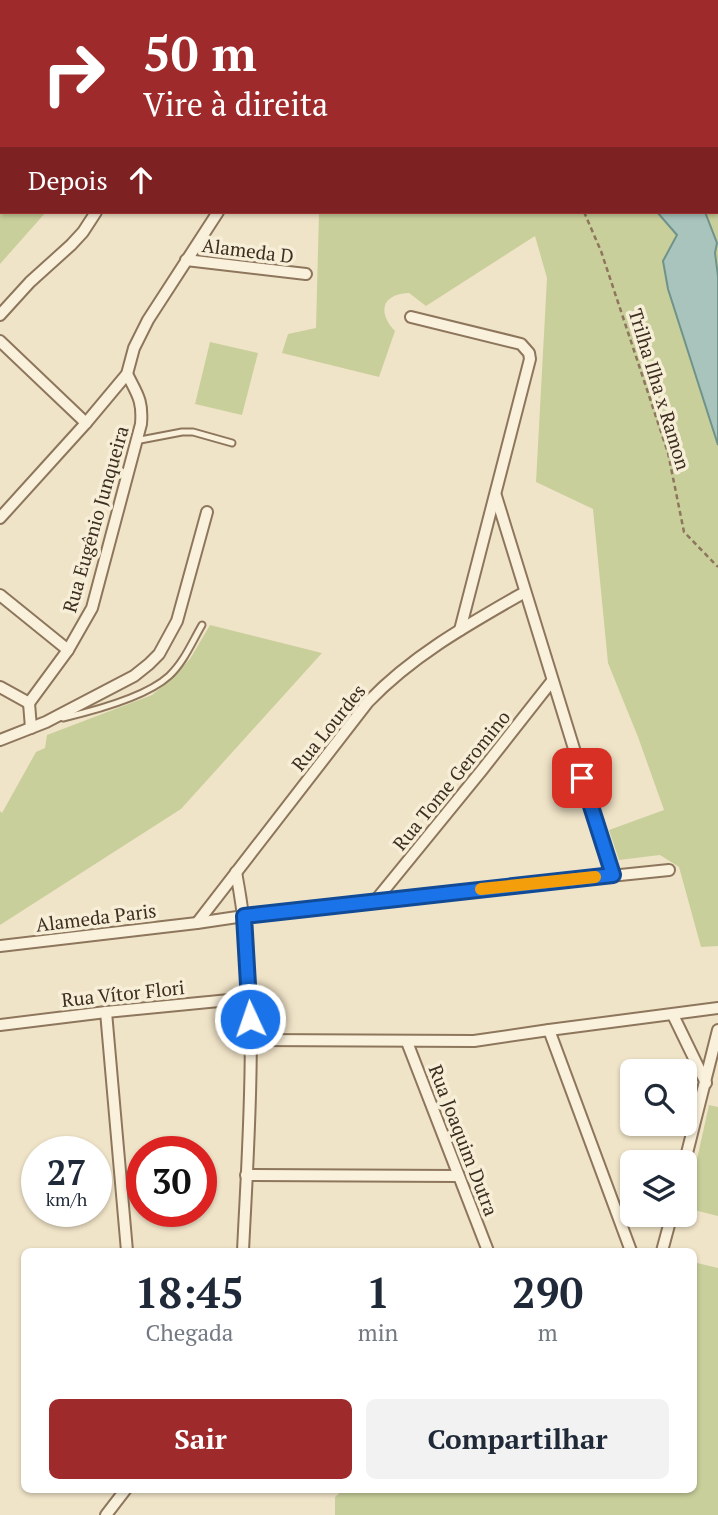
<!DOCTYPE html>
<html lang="pt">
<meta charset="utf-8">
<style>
body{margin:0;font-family:"PT Serif",serif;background:#f2f2f3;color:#1f2937;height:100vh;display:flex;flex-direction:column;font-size:26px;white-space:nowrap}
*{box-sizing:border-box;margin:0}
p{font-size:23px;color:#747a83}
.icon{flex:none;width:38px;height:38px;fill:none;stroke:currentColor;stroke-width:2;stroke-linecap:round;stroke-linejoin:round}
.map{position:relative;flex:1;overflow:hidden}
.side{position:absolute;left:21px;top:1248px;width:676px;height:245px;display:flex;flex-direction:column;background:#fff;border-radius:10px;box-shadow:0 2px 5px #0004}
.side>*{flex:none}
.top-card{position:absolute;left:0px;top:0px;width:719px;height:214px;box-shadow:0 2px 5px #0004;background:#9e2a2b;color:#fff;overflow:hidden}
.buttons{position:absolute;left:620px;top:1059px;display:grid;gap:14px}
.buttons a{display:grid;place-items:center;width:77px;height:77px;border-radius:10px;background:#fff;box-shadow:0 2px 5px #0004;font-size:35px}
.speed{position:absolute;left:21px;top:1136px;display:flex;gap:14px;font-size:35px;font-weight:700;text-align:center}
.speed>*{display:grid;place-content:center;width:91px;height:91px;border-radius:50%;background:#fff;box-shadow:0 2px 5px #0004;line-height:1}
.speed small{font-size:18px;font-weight:400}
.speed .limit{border:10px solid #d22;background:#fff;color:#111}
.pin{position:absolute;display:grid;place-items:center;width:60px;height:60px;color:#fff;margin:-30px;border-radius:14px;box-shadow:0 4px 10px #0006}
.me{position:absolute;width:77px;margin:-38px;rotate:357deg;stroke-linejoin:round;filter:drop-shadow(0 0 5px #0008)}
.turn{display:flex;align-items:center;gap:24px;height:147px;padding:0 28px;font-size:32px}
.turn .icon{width:91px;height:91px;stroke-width:2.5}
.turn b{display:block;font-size:49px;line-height:60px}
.then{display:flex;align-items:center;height:66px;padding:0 28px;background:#0003;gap:14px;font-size:26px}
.eta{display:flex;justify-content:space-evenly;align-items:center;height:119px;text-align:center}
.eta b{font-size:42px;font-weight:700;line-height:49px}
.button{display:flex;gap:14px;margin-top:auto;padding:14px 28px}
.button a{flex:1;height:80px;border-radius:10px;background:#9e2a2b;color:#fff;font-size:28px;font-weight:700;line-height:80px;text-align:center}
.button a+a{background:#f2f2f3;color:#1f2937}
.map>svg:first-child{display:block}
.green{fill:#c9cf9b}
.water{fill:#a9c4bc;stroke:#6f938a;stroke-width:2}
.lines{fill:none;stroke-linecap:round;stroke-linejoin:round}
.lane-casing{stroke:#8d765c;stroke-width:9}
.street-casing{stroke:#8d765c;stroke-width:14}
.path{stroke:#8d765c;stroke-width:2.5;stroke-dasharray:5 3.5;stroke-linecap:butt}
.lane{stroke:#faf1dc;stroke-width:5}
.street{stroke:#faf1dc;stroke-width:10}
.rail{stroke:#3d2e20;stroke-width:3.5;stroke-dasharray:12 12;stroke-linecap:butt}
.route-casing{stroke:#114b97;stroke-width:18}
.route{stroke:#1a73e8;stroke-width:12}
.slow{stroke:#f59e0b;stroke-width:12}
.labels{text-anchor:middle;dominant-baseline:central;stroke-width:7;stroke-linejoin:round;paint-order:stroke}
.street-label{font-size:19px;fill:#3d2e20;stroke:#f7eed8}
</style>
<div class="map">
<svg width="718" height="1515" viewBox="0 0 718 1515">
<rect width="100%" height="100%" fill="#f0e4c8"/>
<g class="green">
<path d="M 0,0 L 86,0 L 84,2 L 2,2 L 2,126 L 0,127 Z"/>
<path d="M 114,0 L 317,0 L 313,2 L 113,2 Z"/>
<path d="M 326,0 L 519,0 L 521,2 L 326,2 Z"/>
<path d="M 718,89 L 718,276 L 715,253 L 717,243 L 705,212 L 718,212 Z"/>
<path d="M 2,180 L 2,212 L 46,212 L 0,264 L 0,182 Z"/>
<path d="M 319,212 L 657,212 L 677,236 L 663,261 L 668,289 L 718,445 L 718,946 L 701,947 L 679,867 L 660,855 L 619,860 L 609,830 L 664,810 L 638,737 L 608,663 L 593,509 L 536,482 L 547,278 L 535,236 L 426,306 L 409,293 C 382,294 377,312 395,331 L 379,377 L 282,353 L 288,334 L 316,328 Z"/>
<path d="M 210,342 L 258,353 L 242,415 L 195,404 Z"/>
<path d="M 210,625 L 322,653 L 181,809 L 0,925 L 0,811 L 2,813 L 36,752 L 45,748 L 47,735 L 152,695 L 172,678 L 190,659 Z"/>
<path d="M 709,1105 L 718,1107 L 718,1216 L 686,1208 Z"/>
<path d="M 693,1262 L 718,1268 L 718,1515 L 335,1515 L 335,1497 L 344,1489 L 693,1489 Z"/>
</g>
<path class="water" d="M 657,212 L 705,212 L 717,243 L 715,253 L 718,276 L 718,445 L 668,289 L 663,261 L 677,235 Z"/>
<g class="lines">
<g class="lane-casing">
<g id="lane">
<path d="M 135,441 L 182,432 L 193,432 L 232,443"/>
<path d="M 63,718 C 93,711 146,697 169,676 C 184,662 192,642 202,625"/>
</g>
</g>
<g class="street-casing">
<g id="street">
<path d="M 186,260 L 306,274"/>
<path d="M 0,315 L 30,282 L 71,245 L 83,232 L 96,212"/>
<path d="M 411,317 L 521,344 L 529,353 L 530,359 L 460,630"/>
<path d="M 0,341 L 86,423"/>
<path d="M 496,496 L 613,875"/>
<path d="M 0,518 L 86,423 L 127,374 L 134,348 L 148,320 L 218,212"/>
<path d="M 0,595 L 68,650"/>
<path d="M 0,687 L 29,703"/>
<path d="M 29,703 L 68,650 L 92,608 L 141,424 C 143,400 137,394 127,374"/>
<path d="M 29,703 L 31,728"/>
<path d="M 0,740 L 46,722 L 134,676 L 149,664 L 159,654 L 177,621 L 207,512"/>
<path d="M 236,872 C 260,997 249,1125 243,1251"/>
<path d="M 376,900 L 482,770 L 552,681"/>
<path d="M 197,923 L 368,702 C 413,655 469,624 525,592"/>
<path d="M 0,946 L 197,923 L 244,916 L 376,900 L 669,870"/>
<path d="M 106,1012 L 127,1251"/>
<path d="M 673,1015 L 706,1083"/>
<path d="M 0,1025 L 106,1012 L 250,998"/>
<path d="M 549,1030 L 631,1251"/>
<path d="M 251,1040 L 474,1041 L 549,1030 L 718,1008"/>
<path d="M 407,1042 L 488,1251"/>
<path d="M 684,1165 L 718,1030"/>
<path d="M 246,1175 L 458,1176"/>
<path d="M 662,1251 L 672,1214"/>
<path d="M 106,1515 L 126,1489"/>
</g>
</g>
<path class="path" d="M 584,212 L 601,251 L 668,453 L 684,532 L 718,567"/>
<use href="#lane" class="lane"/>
<use href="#street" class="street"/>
<g class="rail">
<path d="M 690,0 L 691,2"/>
<path d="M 718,73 L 718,74"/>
</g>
</g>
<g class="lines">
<g class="route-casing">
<path id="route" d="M 250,1019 L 244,916 L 613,875 L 582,778"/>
</g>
<use href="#route" class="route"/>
<path class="slow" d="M 481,889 L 595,877"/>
</g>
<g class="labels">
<g class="street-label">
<text transform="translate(248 250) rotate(7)">Alameda D</text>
<text transform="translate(660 389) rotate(73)">Trilha Ilha x Ramon</text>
<text transform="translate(95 519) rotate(-74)">Rua Eugênio Junqueira</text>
<text transform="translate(328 727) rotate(-51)">Rua Lourdes</text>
<text transform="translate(451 780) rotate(-51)">Rua Tome Geromino</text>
<text transform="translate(96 917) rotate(-7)">Alameda Paris</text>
<text transform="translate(123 993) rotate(-6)">Rua Vítor Flori</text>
<text transform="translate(464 1140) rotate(69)">Rua Joaquim Dutra</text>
</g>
</g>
</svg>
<div class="buttons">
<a><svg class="icon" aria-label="search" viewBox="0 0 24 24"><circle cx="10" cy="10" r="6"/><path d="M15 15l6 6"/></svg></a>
<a><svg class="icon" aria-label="layers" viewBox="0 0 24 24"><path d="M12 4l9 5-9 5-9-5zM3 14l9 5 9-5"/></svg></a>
</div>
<div class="speed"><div>27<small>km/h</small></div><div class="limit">30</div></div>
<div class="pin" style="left:582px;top:778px;background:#d93025"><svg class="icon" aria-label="arrive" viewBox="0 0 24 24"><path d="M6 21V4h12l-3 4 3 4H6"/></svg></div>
<svg class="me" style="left:250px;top:1019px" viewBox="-20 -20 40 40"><circle r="17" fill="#1a73e8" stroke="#fff" stroke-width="3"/><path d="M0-11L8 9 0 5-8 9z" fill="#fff"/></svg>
<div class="top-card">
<div class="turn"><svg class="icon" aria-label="right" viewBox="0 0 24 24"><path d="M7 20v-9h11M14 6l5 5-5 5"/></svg><div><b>50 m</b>Vire à direita</div></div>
<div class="then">Depois<svg class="icon" aria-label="ahead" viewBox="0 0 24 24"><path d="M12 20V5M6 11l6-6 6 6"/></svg></div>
</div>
<section class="side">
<div class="eta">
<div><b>18:45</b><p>Chegada</p></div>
<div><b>1</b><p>min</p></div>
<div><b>290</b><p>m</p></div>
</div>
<div class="button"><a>Sair</a><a>Compartilhar</a></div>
</section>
</div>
